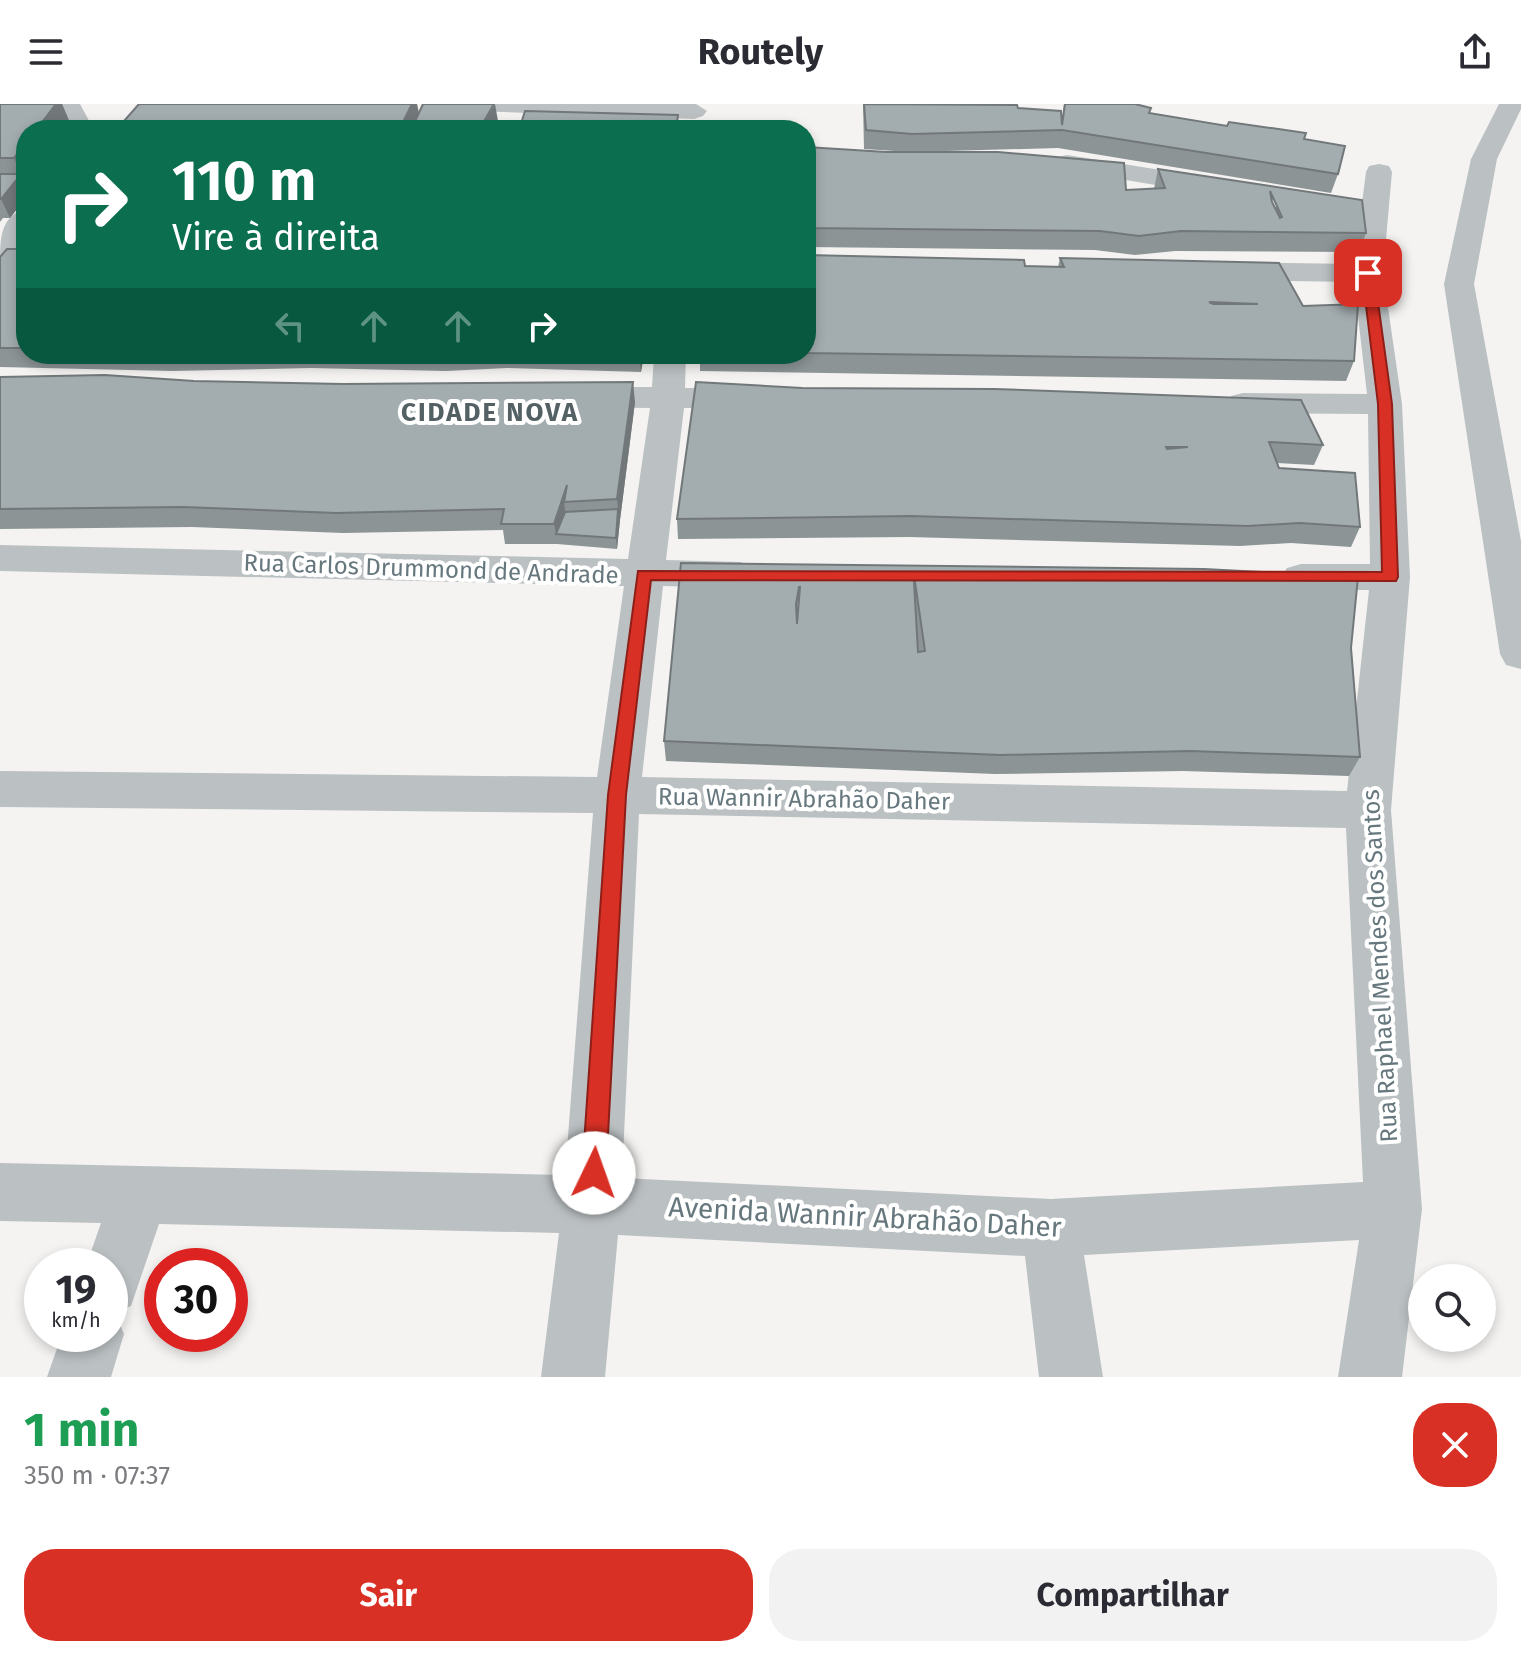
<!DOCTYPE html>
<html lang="pt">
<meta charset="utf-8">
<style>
body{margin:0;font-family:"Fira Sans",sans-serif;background:#f2f2f3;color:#2b2b33;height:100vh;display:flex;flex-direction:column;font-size:30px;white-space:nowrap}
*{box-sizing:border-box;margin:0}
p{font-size:26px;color:#7c7c81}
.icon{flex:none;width:44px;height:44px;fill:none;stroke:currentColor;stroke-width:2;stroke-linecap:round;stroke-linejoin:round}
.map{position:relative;height:1273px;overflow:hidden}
.side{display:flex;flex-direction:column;background:#fff;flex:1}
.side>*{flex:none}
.guide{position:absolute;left:16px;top:16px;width:800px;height:244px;border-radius:32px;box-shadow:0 4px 12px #0003;background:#0b6e4f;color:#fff;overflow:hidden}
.buttons{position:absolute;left:1408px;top:1160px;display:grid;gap:16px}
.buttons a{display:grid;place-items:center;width:88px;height:88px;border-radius:50%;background:#fff;box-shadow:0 4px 12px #0003;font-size:40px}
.speed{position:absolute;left:24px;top:1144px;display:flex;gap:16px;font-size:40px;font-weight:700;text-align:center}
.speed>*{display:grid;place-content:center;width:104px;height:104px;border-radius:50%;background:#fff;box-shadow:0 4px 12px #0003;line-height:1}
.speed small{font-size:20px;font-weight:400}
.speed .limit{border:12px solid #d22;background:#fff;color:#111}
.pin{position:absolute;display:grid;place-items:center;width:68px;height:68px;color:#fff;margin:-34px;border-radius:16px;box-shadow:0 4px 12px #0006}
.me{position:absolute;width:88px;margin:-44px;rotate:3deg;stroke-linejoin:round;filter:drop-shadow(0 0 6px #0008)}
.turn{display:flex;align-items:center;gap:28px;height:168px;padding:0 24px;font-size:36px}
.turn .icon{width:104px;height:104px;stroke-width:2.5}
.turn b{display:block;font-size:56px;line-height:68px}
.lanes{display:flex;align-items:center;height:76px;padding:0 24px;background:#0003;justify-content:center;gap:40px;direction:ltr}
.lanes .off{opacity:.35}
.round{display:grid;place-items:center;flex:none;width:84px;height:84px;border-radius:32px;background:#f2f2f3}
.head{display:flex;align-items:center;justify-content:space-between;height:136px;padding:0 24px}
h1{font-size:48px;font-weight:700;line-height:60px;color:#1e9e55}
.cta{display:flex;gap:16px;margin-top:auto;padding:16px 24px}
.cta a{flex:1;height:92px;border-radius:32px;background:#d93025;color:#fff;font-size:32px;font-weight:700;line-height:92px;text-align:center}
.cta a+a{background:#f2f2f3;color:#2b2b33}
header{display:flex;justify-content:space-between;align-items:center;height:104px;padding:0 24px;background:#fff;font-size:36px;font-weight:700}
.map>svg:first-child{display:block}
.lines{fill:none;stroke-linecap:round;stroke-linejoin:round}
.minor{fill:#bbc0c2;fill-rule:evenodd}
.wall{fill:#8c9496;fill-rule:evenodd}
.shaded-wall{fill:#72787a}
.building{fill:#a3acaf;stroke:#72787a;stroke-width:2;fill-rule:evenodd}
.route{fill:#d93025;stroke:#8d1f18;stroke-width:2}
.labels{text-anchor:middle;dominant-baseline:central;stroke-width:8;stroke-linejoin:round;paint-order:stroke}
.street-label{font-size:24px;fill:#66787e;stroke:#fff}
.far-district-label{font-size:26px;font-weight:bold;letter-spacing:2px;fill:#536064;stroke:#fff}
.near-street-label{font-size:28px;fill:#66787e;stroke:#fff}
</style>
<header><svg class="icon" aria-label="menu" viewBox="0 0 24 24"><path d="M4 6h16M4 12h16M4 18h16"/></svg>Routely<svg class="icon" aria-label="share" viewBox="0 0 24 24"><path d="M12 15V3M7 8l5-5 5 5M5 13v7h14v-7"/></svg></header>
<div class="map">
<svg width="1521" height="1273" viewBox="0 0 1521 1273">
<rect width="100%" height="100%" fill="#f4f3f1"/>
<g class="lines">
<g class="minor">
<path d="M 56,0 L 80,0 L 94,26 L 68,26 Z"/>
<path d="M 465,0 L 696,0 L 707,7 L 703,12 L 694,15 L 477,7 L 468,5 Z"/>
<path d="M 1499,0 L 1521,0 L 1521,5 L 1497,55 L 1474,180 L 1521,437 L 1521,565 L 1506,561 L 1500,550 L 1444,180 L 1471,55 Z"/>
<path d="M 1067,51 L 1217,75 L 1227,77 L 1231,83 L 1227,89 L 1217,91 L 1058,65 L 1054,59 L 1058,53 Z"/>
<path d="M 1379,60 L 1389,62 L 1392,68 L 1383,169 L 1402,300 L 1410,473 L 1391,706 L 1422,1105 L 1402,1273 L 1338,1273 L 1359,1136 L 1084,1151 L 1103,1273 L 1039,1273 L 1025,1152 L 618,1131 L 605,1273 L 541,1273 L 559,1129 L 159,1120 L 131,1202 L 115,1209 L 124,1230 L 111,1273 L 47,1273 L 62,1230 L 110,1230 L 110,1162 L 86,1162 L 101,1119 L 0,1117 L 0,1059 L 565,1071 L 593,709 L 0,703 L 0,667 L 597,673 L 624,482 L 0,467 L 0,441 L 628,455 L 650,304 L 575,303 L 563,300 L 558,293 L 563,286 L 575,283 L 652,283 L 654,250 L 686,250 L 685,284 L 754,284 L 766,287 L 771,294 L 766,301 L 754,304 L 684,304 L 666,456 L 740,458 L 754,462 L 760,471 L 754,480 L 740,484 L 663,482 L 642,673 L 1347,687 L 1369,486 L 1301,486 L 1287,482 L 1281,473 L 1287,464 L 1301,460 L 1370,460 L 1368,310 L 1243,309 L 1231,306 L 1226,299 L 1231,292 L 1243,289 L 1367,290 L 1354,178 L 1226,176 L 1215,173 L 1211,167 L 1215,161 L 1226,158 L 1354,160 L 1366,68 L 1369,62 ZM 639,710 L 1346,724 L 1363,1078 L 1051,1095 L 622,1074 Z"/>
<path d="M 26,105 C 26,126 25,150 0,156 C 0,134 1,111 26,105 Z"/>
</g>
</g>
<g class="wall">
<path d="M 0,0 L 62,0 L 73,26 L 26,26 L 26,93 L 10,114 L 3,114 L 0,118 Z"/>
<path d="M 863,0 L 981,0 L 1018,4 L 1062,16 L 1064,0 L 1135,0 L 1150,9 L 1304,35 L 1338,70 L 1331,89 L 1058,44 L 910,48 L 864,45 Z"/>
<path d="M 806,43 L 1126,86 L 1154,85 L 1158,65 L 1362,96 L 1366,129 L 1359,148 L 1175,147 L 1135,151 L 1095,146 L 806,143 ZM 1270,87 L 1277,103 L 1275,103 L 1272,98 Z"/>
<path d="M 26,145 L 26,250 L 644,250 L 641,268 L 507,264 L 446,267 L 311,264 L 172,267 L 0,263 L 0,153 Z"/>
<path d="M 806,151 L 1058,163 L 1060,154 L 1303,202 L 1354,257 L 1346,277 L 700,267 L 700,250 L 806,250 Z"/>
<path d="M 0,273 L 194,277 L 635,298 L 620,416 L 617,445 L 557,440 L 505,440 L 503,426 L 343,429 L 192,423 L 0,425 Z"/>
<path d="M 696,278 L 1323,341 L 1314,361 L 1277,359 L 1279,364 L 1360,423 L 1351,443 L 1291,439 L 1240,442 L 909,433 L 678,435 L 677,415 Z"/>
<path d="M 681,459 L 1204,465 L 1351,544 L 1360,653 L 1349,672 L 1183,667 L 995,670 L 666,657 L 664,637 Z"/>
</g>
<g class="shaded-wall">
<path d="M 56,0 L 62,0 L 73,26 L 36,26 Z"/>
<path d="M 412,0 L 417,0 L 421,18 L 417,26 L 399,26 Z"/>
<path d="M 495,0 L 498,17 L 493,26 L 479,26 Z"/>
<path d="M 26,38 L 26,93 L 10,114 L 1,95 L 21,70 L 14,54 Z"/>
<path d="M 639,250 L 644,250 L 641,268 Z"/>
<path d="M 633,278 L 635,298 L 620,416 L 617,445 L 616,434 L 618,405 L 617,395 Z"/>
<path d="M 567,381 L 564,398 L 566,413 L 556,430 L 554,420 Z"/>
</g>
<g class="building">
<path d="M 0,0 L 56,0 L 36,26 L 26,26 L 26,38 L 14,54 L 0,54 Z"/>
<path d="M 139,0 L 412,0 L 399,26 L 116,26 Z"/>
<path d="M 423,0 L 494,0 L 479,26 L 411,26 Z"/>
<path d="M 864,0 L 1017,1 L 1018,4 L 1061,7 L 1062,21 L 1065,0 L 1135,0 L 1151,4 L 1149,9 L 1227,22 L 1229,18 L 1306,29 L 1304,35 L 1345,42 L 1338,70 L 1062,26 L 912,30 L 866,26 Z"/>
<path d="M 525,7 L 678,11 L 676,26 L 519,26 Z"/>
<path d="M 806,43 L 886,48 L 998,48 L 1124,59 L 1126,86 L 1165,84 L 1158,65 L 1362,96 L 1366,129 L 1181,127 L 1139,132 L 1100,127 L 806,124 ZM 1270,87 L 1282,113 L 1280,114 L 1272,98 Z"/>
<path d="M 0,70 L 21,70 L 1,95 L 0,95 Z"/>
<path d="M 7,145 L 26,145 L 26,244 L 0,244 L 0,153 Z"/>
<path d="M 806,151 L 1024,156 L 1025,162 L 1064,163 L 1060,154 L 1279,159 L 1303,202 L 1358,200 L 1354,257 L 806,249 ZM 1209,198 L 1258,200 L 1213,200 Z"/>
<path d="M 105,271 L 194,277 L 343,280 L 633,278 L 617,395 L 564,398 L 567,381 L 554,420 L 501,420 L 504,405 L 336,409 L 183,403 L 0,405 L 0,273 Z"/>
<path d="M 696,278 L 802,284 L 994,285 L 1301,296 L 1323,341 L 1269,338 L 1279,364 L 1355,369 L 1360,423 L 1300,419 L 1248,422 L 911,412 L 677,415 ZM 1166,343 L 1188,343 L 1167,345 Z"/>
<path d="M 618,405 L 616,434 L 556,430 L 565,408 Z"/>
<path d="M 681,459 L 1204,465 L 1358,473 L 1351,544 L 1360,653 L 1191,647 L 1000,651 L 664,637 ZM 914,478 L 915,478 L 925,547 L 918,548 ZM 799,483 L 800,483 L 797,520 L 796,500 Z"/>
</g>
<path class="route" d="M 1368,165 L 1374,169 L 1392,300 L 1398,473 L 1396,477 L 651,476 L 626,691 L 606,1069 L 603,1078 L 594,1081 L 586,1078 L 582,1069 L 608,691 L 638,467 L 1382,468 L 1378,300 L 1362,169 Z"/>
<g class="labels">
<g class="street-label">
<text transform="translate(431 465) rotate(2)">Rua Carlos Drummond de Andrade</text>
<text transform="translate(804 695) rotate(1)">Rua Wannir Abrahão Daher</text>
<text transform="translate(1380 862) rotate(-93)">Rua Raphael Mendes dos Santos</text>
</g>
<g class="far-district-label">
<text x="490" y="308">CIDADE NOVA</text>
</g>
<g class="near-street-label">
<text transform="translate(865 1113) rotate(3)">Avenida Wannir Abrahão Daher</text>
</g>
</g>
</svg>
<div class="buttons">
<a><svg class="icon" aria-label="search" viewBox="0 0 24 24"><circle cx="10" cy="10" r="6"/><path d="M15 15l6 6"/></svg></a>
</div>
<div class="speed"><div>19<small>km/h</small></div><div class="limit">30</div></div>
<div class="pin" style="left:1368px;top:169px;background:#d93025"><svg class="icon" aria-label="arrive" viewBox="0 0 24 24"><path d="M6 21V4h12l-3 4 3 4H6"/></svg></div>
<svg class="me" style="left:594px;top:1069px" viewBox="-20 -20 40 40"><circle r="19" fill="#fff"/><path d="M0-13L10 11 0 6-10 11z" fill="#d93025"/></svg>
<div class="guide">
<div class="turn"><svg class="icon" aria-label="right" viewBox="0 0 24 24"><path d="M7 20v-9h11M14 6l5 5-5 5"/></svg><div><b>110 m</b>Vire à direita</div></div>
<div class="lanes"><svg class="icon off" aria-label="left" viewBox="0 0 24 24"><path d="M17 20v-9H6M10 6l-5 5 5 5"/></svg><svg class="icon off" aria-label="ahead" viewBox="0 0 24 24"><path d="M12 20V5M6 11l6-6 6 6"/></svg><svg class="icon off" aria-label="ahead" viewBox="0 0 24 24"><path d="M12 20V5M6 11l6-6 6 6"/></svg><svg class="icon" aria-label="right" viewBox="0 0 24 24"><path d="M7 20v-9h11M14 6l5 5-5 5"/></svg></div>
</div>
</div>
<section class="side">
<div class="head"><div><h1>1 min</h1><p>350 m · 07:37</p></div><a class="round" style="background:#d93025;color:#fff"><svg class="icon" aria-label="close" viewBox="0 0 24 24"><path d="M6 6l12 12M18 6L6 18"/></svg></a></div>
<div class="cta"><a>Sair</a><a>Compartilhar</a></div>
</section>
